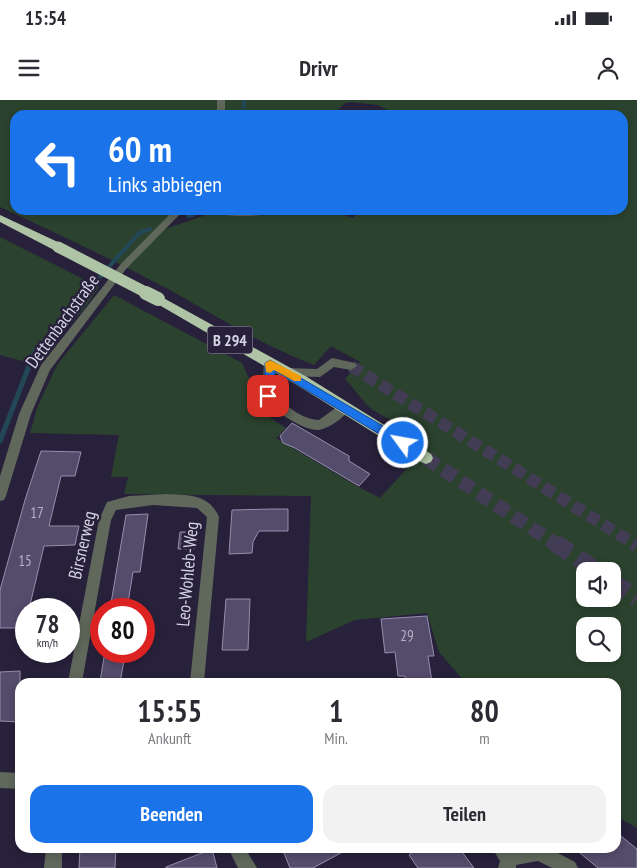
<!DOCTYPE html>
<html lang="de">
<meta charset="utf-8">
<style>
body{margin:0;font-family:"PT Sans Narrow",sans-serif;background:#f2f2f3;color:#2b2b33;height:100vh;display:flex;flex-direction:column;font-size:19px;white-space:nowrap}
*{box-sizing:border-box;margin:0}
p{font-size:16px;color:#7c7c81}
.icon{flex:none;width:28px;height:28px;fill:none;stroke:currentColor;stroke-width:2;stroke-linecap:round;stroke-linejoin:round}
.map{position:relative;flex:1;overflow:hidden}
.side{position:absolute;left:15px;top:578px;width:606px;height:175px;display:flex;flex-direction:column;background:#fff;border-radius:15px;box-shadow:0 2px 8px #0003}
.side>*{flex:none}
.guide{position:absolute;left:10px;top:10px;width:618px;height:105px;border-radius:15px;box-shadow:0 2px 8px #0003;background:#1a73e8;color:#fff;overflow:hidden}
.fabs{position:absolute;left:576px;top:462px;display:grid;gap:10px}
.fabs a{display:grid;place-items:center;width:45px;height:45px;border-radius:10px;background:#fff;box-shadow:0 2px 8px #0003;font-size:25px}
.speed{position:absolute;left:15px;top:498px;display:flex;gap:10px;font-size:25px;font-weight:700;text-align:center}
.speed>*{display:grid;place-content:center;width:65px;height:65px;border-radius:50%;background:#fff;box-shadow:0 2px 8px #0003;line-height:1}
.speed small{font-size:12px;font-weight:400}
.speed .limit{border:8px solid #d22;background:#fff;color:#111}
.pin{position:absolute;display:grid;place-items:center;width:42px;height:42px;color:#fff;margin:-21px;border-radius:10px;box-shadow:0 2px 8px #0006}
.me{position:absolute;width:55px;margin:-28px;rotate:302deg;stroke-linejoin:round;filter:drop-shadow(0 0 4px #0008)}
.turn{display:flex;align-items:center;gap:18px;height:105px;padding:0 15px;font-size:22px}
.turn .icon{width:65px;height:65px;stroke-width:2.5}
.turn b{display:block;font-size:35px;line-height:42px}
.eta{display:flex;justify-content:space-evenly;align-items:center;height:85px;text-align:center}
.eta b{font-size:30px;font-weight:800;line-height:35px}
.primary-button{display:flex;gap:10px;margin-top:auto;padding:10px 15px}
.primary-button a{flex:1;height:58px;border-radius:15px;background:#1a73e8;color:#fff;font-size:20px;font-weight:800;line-height:58px;text-align:center}
.primary-button a+a{background:#f2f2f3;color:#2b2b33}
.status{display:flex;justify-content:space-between;align-items:center;height:35px;padding:0 25px;background:#fff;direction:ltr}
.status svg{height:14px;fill:currentColor}
header{display:flex;justify-content:space-between;align-items:center;height:65px;padding:0 15px;background:#fff;font-size:22px;font-weight:800}
.map>svg:first-child{display:block}
.green{fill:#2b432e;fill-rule:evenodd}
.lines{fill:none;stroke-linecap:round;stroke-linejoin:round}
.stream-far1{stroke:#224757;stroke-width:4}
.stream{stroke:#224757;stroke-width:5}
.building{fill:#544c6b;stroke:#968eae}
.minor-tunnel-far1{stroke:#423c54;stroke-width:12;stroke-dasharray:12 5.5;stroke-linecap:butt}
.minor-tunnel{stroke:#423c54;stroke-width:15;stroke-dasharray:15 8;stroke-linecap:butt}
.highway-tunnel-far1{stroke:#423c54;stroke-width:14;stroke-dasharray:14 7;stroke-linecap:butt}
.highway-tunnel{stroke:#423c54;stroke-width:18;stroke-dasharray:18 9;stroke-linecap:butt}
.minor{fill:#5f685b;fill-rule:evenodd}
.highway{fill:#aec4a4;fill-rule:evenodd}
.highway-bridge-far1{stroke:#aec4a4;stroke-width:11}
.highway-bridge{stroke:#aec4a4;stroke-width:14}
.route{fill:#1a73e8;stroke:#114b97}
.slow{fill:#f59e0b}
.labels{text-anchor:middle;dominant-baseline:central;stroke-width:5;stroke-linejoin:round;paint-order:stroke}
.number-label{font-size:15px;fill:#b6b1c6}
.shield{fill:#28213b;stroke:#a29eb1;stroke-width:1}
.shield-label{font-size:16px;font-weight:bold;fill:#d6d3e4}
.street-label{font-size:18px;fill:#d6d3e4;stroke:#28213b}
</style>
<div class="status"><b>15:54</b><svg viewBox="0 0 49 12"><path d="M0 12V9h3v3zM5 12V6h3v6zM10 12V3h3v9zM15 12V0h3v12zM26 1h20v11H26zM47 4h2v5h-2z"/></svg></div>
<header><svg class="icon" aria-label="menu" viewBox="0 0 24 24"><path d="M4 6h16M4 12h16M4 18h16"/></svg>Drivr<svg class="icon" aria-label="person" viewBox="0 0 24 24"><circle cx="12" cy="8" r="4"/><path d="M4 21q1-7 8-7t8 7"/></svg></header>
<div class="map">
<svg width="637" height="768" viewBox="0 0 637 768">
<rect width="100%" height="100%" fill="#28213b"/>
<g class="green">
<path d="M 0,0 L 637,0 L 637,728 L 616,716 L 616,582 L 465,582 L 439,552 L 427,513 L 355,520 L 306,542 L 311,396 L 124,394 L 128,377 L 111,377 L 119,335 L 30,333 L 37,308 L 57,265 L 114,195 L 242,263 L 260,301 L 272,309 L 266,315 L 286,328 L 276,338 L 355,385 L 380,398 L 410,365 L 426,358 C 428,328 385,322 368,306 C 360,298 353,287 345,279 L 360,262 L 331,246 L 314,265 C 262,245 216,216 168,189 C 113,160 57,133 0,107 ZM 351,2 L 377,5 L 386,9 L 389,15 L 622,15 L 622,110 L 360,110 L 353,118 L 330,110 L 214,112 L 160,131 L 179,110 L 15,110 L 15,15 L 333,15 L 345,3 ZM 585,471 L 612,471 L 612,499 L 585,499 ZM 585,526 L 612,526 L 612,554 L 585,554 Z"/>
<path d="M 0,137 L 99,187 L 84,209 L 33,264 L 0,255 Z"/>
</g>
<g class="lines">
<g class="stream-far1">
<path d="M 243,15 L 244,0"/>
<path d="M 188,116 L 193,115"/>
<path d="M 85,194 L 139,133 L 150,129"/>
</g>
<path class="stream" d="M 0,341 L 34,253 L 87,193"/>
</g>
<g class="building">
<path d="M 292,323 L 349,356 L 349,361 L 370,374 L 359,386 L 295,348 L 283,343 L 280,336 Z"/>
<path d="M 41,351 L 81,352 L 75,376 L 61,376 L 49,426 L 79,426 L 75,445 L 44,446 L 29,509 L 26,509 L 24,528 L 0,528 L 0,490 L 25,400 Z"/>
<path d="M 273,409 L 288,409 L 288,431 L 259,431 L 253,442 L 252,453 L 229,454 L 232,410 Z"/>
<path d="M 148,414 L 140,472 L 133,472 L 127,509 L 110,509 L 126,415 Z"/>
<path d="M 180,432 L 196,432 L 194,449 L 178,449 Z"/>
<path d="M 226,499 L 250,499 L 248,550 L 222,550 Z"/>
<path d="M 427,516 L 434,556 L 428,556 L 432,582 L 406,582 L 405,576 L 398,576 L 395,552 L 385,553 L 381,519 Z"/>
<path d="M 105,551 L 126,551 L 120,582 L 100,582 Z"/>
<path d="M 20,571 L 20,622 L 0,621 L 0,572 Z"/>
<path d="M 616,732 L 637,749 L 637,768 L 598,768 L 574,748 L 616,748 Z"/>
<path d="M 80,748 L 116,748 L 115,768 L 79,768 Z"/>
<path d="M 293,748 L 350,748 L 313,768 L 290,768 L 284,753 Z"/>
<path d="M 417,748 L 459,748 L 474,768 L 418,768 L 409,755 Z"/>
<path d="M 212,749 L 217,768 L 166,768 L 166,767 Z"/>
</g>
<g class="lines">
<path class="minor-tunnel-far1" d="M 351,266 L 636,445"/>
<path class="minor-tunnel" d="M 634,443 L 637,445"/>
<path class="highway-tunnel-far1" d="M 426,358 L 557,445"/>
<g class="highway-tunnel">
<path d="M 555,443 L 597,471"/>
<path d="M 612,482 L 637,498"/>
</g>
<g class="minor">
<rect x="217" y="0" width="8" height="15"/>
<path d="M 174,110 L 184,110 L 126,169 L 50,270 L 31,314 L 6,396 L 4,400 L 0,401 L 0,376 L 19,314 L 41,265 L 120,165 Z"/>
<path d="M 197,110 L 273,110 C 260,121 219,114 202,113 Z"/>
<path d="M 332,258 L 355,263 L 357,266 L 351,270 L 334,267 L 320,277 L 286,276 L 280,272 L 286,268 L 317,269 Z"/>
<path d="M 270,259 L 276,263 L 274,294 C 285,305 303,320 319,320 L 341,304 L 349,304 L 351,307 C 345,317 330,328 319,330 C 305,332 269,308 262,296 L 264,263 Z"/>
<path d="M 166,394 C 189,395 209,394 219,417 L 204,582 L 190,582 L 207,417 L 197,408 L 153,405 L 116,410 L 111,420 L 82,582 L 68,582 L 99,420 L 107,402 L 129,396 Z"/>
<path d="M 0,672 L 20,673 L 20,689 L 0,688 Z"/>
<path d="M 46,748 L 62,748 L 62,768 L 44,768 Z"/>
<path d="M 228,748 L 245,748 L 257,768 L 238,768 Z"/>
<path d="M 492,748 L 548,748 L 575,762 L 578,768 L 552,768 L 538,761 L 516,765 L 516,768 L 498,768 L 500,761 Z"/>
</g>
<g class="highway">
<path d="M 0,115 L 62,144 L 64,147 L 58,151 L 54,150 L 0,122 Z"/>
<path d="M 158,195 L 307,277 L 431,354 L 433,358 L 431,362 L 426,364 L 421,362 L 297,285 L 154,202 L 152,199 L 154,196 Z"/>
</g>
<path class="highway-bridge-far1" d="M 58,147 L 149,194"/>
<path class="highway-bridge" d="M 146,193 L 158,199"/>
</g>
<path class="route" d="M 270,260 L 407,340 L 407,346 L 399,346 L 275,271 L 274,296 L 268,300 L 265,299 L 265,263 Z"/>
<path class="slow" d="M 270,260 L 301,276 L 301,281 L 294,281 L 274,270 L 270,273 L 266,272 L 265,263 Z"/>
<g class="labels">
<g class="number-label">
<text x="37" y="412">17</text>
<text x="25" y="460">15</text>
<text x="407" y="535">29</text>
</g>
<rect class="shield" x="207.5" y="226.5" width="45" height="27" rx="4"/>
<g class="shield-label">
<text x="230" y="240">B 294</text>
</g>
<g class="street-label">
<text transform="translate(62 221) rotate(-54)">Dettenbachstraße</text>
<text transform="translate(82 445) rotate(-77)">Birsnerweg</text>
<text transform="translate(187 474) rotate(-85)">Leo-Wohleb-Weg</text>
</g>
</g>
</svg>
<div class="fabs">
<a><svg class="icon" aria-label="sound" viewBox="0 0 24 24"><path d="M4 9h4l5-4v14l-5-4H4zM17 9q2 3 0 6"/></svg></a>
<a><svg class="icon" aria-label="search" viewBox="0 0 24 24"><circle cx="10" cy="10" r="6"/><path d="M15 15l6 6"/></svg></a>
</div>
<div class="speed"><div>78<small>km/h</small></div><div class="limit">80</div></div>
<div class="pin" style="left:268px;top:296px;background:#d93025"><svg class="icon" aria-label="arrive" viewBox="0 0 24 24"><path d="M6 21V4h12l-3 4 3 4H6"/></svg></div>
<svg class="me" style="left:403px;top:343px" viewBox="-20 -20 40 40"><circle r="17" fill="#1a73e8" stroke="#fff" stroke-width="3"/><path d="M0-11L8 9 0 5-8 9z" fill="#fff"/></svg>
<div class="guide">
<div class="turn"><svg class="icon" aria-label="left" viewBox="0 0 24 24"><path d="M17 20v-9H6M10 6l-5 5 5 5"/></svg><div><b>60 m</b>Links abbiegen</div></div>
</div>
<section class="side">
<div class="eta">
<div><b>15:55</b><p>Ankunft</p></div>
<div><b>1</b><p>Min.</p></div>
<div><b>80</b><p>m</p></div>
</div>
<div class="primary-button"><a>Beenden</a><a>Teilen</a></div>
</section>
</div>
